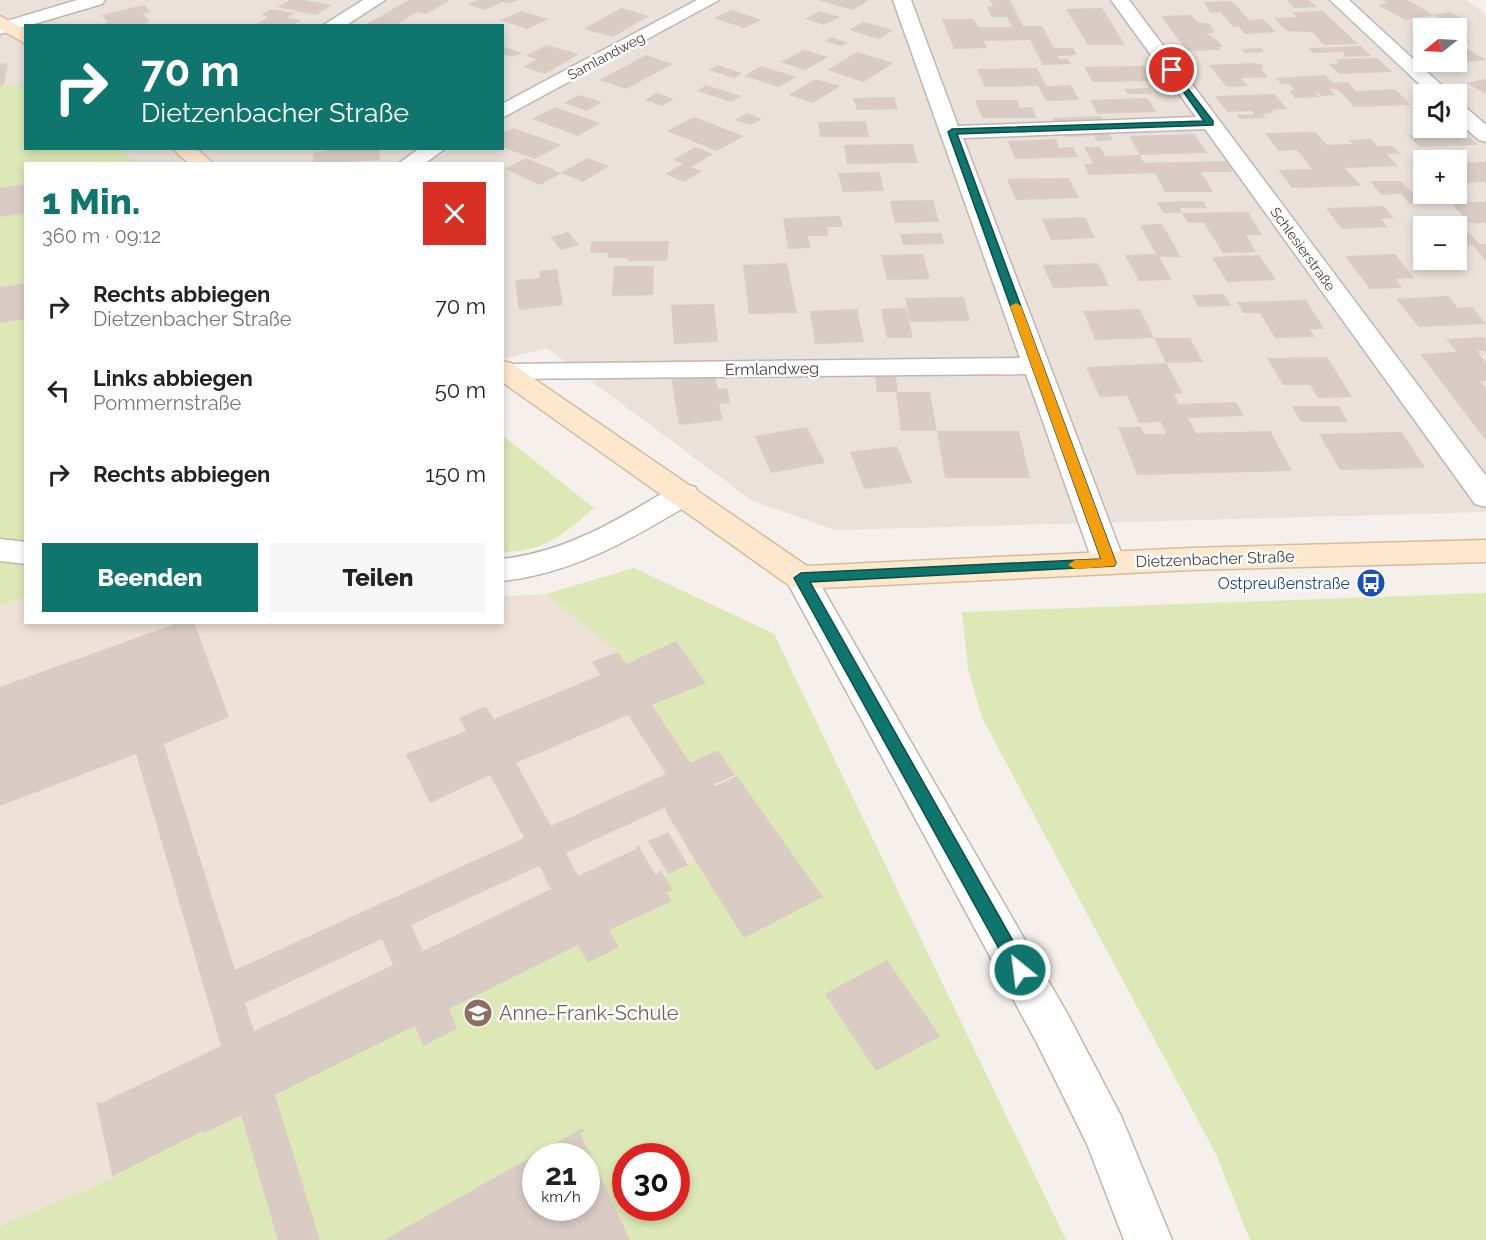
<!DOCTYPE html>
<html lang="de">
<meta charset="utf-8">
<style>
body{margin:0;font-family:Raleway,sans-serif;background:#f6f6f6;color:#222;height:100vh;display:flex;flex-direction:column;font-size:22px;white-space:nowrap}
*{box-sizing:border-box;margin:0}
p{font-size:20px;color:#767676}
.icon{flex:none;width:33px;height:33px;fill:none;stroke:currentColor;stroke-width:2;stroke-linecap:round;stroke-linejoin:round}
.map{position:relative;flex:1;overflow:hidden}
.sheet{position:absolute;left:24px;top:162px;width:480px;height:462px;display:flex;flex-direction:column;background:#fff;border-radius:0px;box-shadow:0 3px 9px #0003}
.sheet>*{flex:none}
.top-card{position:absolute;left:24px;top:24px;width:480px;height:126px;border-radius:0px;box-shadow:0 3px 9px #0003;background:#0f766e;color:#fff;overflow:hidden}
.needle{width:39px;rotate:252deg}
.fabs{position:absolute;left:1413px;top:18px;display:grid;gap:12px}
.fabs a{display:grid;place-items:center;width:54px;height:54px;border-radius:0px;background:#fff;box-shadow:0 3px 9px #0003;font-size:30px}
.speed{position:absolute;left:522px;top:1143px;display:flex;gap:12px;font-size:30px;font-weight:700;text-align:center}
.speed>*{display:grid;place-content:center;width:78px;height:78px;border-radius:50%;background:#fff;box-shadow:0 3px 9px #0003;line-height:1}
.speed small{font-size:15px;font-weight:400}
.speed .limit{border:9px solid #d22;background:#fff;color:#111}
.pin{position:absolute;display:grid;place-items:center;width:51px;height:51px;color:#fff;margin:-26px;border:3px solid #fff;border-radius:50%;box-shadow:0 2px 6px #0007}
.me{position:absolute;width:66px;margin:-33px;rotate:331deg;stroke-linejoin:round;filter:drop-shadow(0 0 4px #0008)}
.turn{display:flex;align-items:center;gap:21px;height:126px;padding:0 18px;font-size:27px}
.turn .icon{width:78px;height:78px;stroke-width:2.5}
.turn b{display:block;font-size:42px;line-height:51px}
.round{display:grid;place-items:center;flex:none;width:63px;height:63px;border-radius:0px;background:#f6f6f6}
.summary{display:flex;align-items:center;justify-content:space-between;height:102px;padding:0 18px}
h1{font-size:36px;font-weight:800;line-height:45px;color:#0f766e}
.action{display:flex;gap:12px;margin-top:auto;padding:12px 18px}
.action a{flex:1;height:69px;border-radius:0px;background:#0f766e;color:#fff;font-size:24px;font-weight:800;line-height:69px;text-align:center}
.action a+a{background:#f6f6f6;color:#222}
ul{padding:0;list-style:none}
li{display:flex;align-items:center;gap:18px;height:84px;padding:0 18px}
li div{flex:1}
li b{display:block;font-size:22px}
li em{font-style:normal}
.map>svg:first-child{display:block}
.residential{fill:#e9e1da;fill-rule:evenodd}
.education{fill:#eee2d6;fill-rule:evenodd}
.green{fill:#dce8b6;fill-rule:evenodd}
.building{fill:#daccc4;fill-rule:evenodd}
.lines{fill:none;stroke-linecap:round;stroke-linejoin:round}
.street-casing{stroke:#c1b6ae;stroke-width:3}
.secondary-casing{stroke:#d6bc9f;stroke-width:3}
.street{fill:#fff;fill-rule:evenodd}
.secondary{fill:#fde7cd;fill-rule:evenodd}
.route{fill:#0f766e;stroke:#0a4d48;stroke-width:1.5}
.slow{fill:#f59e0b}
.labels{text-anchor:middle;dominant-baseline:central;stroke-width:5;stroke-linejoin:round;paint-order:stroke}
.far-street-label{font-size:14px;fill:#494039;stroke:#fff}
.street-label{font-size:16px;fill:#494039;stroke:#fff}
.transit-label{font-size:16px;fill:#164399;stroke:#fff;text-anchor:end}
.near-education-label{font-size:20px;fill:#785e54;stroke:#fff;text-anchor:start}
</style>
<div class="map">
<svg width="1486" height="1240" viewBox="0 0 1486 1240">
<rect width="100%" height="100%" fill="#f5f0eb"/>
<path class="residential" d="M 0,0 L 1467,0 L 1486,15 L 1486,512 L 835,530 L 751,500 L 547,348 L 503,359 L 502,164 L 26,164 L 0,438 ZM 26,26 L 502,26 L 502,148 L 26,148 ZM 1424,28 L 1456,28 L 1456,62 L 1424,62 ZM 1424,94 L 1456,94 L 1456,128 L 1424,128 ZM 1424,160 L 1456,160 L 1456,194 L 1424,194 ZM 1424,226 L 1456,226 L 1456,260 L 1424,260 Z"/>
<path class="education" d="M 634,568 L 774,634 L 1066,1240 L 0,1240 L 0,606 L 25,597 L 26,622 L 502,622 L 503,596 L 546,594 ZM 536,1156 L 586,1156 L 586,1208 L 536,1208 ZM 626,1156 L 676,1156 L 676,1208 L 626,1208 Z"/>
<g class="green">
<path d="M 25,84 L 26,148 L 119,149 L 139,163 L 26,164 L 25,184 L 0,188 L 0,86 Z"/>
<path d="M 25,213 L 25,283 L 0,287 L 0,217 Z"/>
<path d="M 25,319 L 25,597 L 0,606 L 0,323 Z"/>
<path d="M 502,435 L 594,508 C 563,535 546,551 503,552 Z"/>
<path d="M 634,568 L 774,634 L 1066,1240 L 0,1240 L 0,1226 L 113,1179 L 115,1175 L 203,1131 L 204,1134 L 241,1115 L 240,1113 L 414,1026 L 423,1046 L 457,1029 L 449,1009 L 578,945 L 588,963 L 618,947 L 609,930 L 671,901 L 666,893 L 672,889 L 664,876 L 696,861 L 744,938 L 823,897 L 718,750 L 690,763 L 652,705 L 706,683 L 677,642 L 626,664 L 618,652 L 546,594 ZM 536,1156 L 586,1156 L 586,1208 L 536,1208 ZM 626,1156 L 676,1156 L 676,1208 L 626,1208 Z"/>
<path d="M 1486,593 L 1486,1240 L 1250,1240 L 1216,1154 L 982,718 L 968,668 L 962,612 Z"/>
</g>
<g class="building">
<path d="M 290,0 L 305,0 L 332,5 L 316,15 L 277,7 Z"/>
<path d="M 409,0 L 450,0 L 426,14 L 417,12 L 394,26 L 363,26 Z"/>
<path d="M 478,0 L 517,0 L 511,3 L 502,2 L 485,10 L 468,4 Z"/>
<path d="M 818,0 L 865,0 L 868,1 L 852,10 Z"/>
<path d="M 990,0 L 1010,0 L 1023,26 L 1042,26 L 1054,48 L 1073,48 L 1077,55 L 1057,56 L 1059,59 L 1068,59 L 1071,64 L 1043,65 L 1030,40 L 984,41 L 987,48 L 954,49 L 942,19 L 974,19 L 978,27 L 1012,27 L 1007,17 L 992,17 L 987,7 L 993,6 Z"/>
<path d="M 1287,0 L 1309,0 L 1317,7 L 1294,8 Z"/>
<path d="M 1382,0 L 1407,0 L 1434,15 L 1405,20 L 1378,5 L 1388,3 Z"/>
<path d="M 1232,1 L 1249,20 L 1263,19 L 1276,32 L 1245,34 L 1239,27 L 1233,27 L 1220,12 L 1210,13 L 1204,2 Z"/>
<path d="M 144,5 L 151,12 L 143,14 L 150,22 L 145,23 L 147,26 L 107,26 L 105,23 L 108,22 L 101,15 Z"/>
<path d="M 621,8 L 649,16 L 613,37 L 584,29 Z"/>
<path d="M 1102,8 L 1113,25 L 1125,45 L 1088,45 L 1066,9 Z"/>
<path d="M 271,9 L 295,13 L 287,18 L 301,20 L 292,26 L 253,26 L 268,17 L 261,15 Z"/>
<path d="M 731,10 L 762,20 L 744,28 L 714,18 Z"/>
<path d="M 521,11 L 548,19 L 527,29 L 500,20 Z"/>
<path d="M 820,11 L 840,17 L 824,25 L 805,19 Z"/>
<path d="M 1323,11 L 1358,44 L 1324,45 L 1312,32 L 1286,31 L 1274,18 L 1297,17 L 1292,12 Z"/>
<path d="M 1450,12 L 1467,21 L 1451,24 L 1434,15 Z"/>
<path d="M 1191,15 L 1197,22 L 1210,24 L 1215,33 L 1206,33 L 1218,41 L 1223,47 L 1218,47 L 1221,50 L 1187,51 L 1161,16 Z"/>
<path d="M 863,22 L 893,30 L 879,39 L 849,30 Z"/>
<path d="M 1456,34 L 1470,42 L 1459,44 L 1486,60 L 1456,63 Z"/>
<path d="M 832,37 L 848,43 L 841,46 L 825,41 Z"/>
<path d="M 546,45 L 579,54 L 545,74 L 523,67 L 537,59 L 526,56 Z"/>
<path d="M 502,46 L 522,53 L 513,57 L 502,54 Z"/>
<path d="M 1361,46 L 1371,56 L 1346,57 L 1342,52 L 1313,53 L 1309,48 Z"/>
<path d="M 1261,48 L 1265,52 L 1245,53 L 1241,49 Z"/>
<path d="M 804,50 L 828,57 L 805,70 L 781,62 Z"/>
<path d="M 857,52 L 893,63 L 864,82 L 827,70 Z"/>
<path d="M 646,55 L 673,64 L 626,89 L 599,80 Z"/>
<path d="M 1377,58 L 1392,72 L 1339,74 L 1329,64 L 1339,63 L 1335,59 Z"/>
<path d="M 8,63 L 4,85 L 0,86 L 0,64 Z"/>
<path d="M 1255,63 L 1263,65 L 1262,70 L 1268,77 L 1241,78 L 1248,86 L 1227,87 L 1209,65 Z"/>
<path d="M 717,65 L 742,73 L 734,78 L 709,70 Z"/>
<path d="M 761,66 L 796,77 L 779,87 L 744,76 Z"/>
<path d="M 1144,66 L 1153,81 L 1093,82 L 1084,67 Z"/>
<path d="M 1037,68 L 1046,86 L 1071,85 L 1079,100 L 1046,101 L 1038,86 L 985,87 L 977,69 Z"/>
<path d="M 1325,75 L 1333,83 L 1349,82 L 1355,91 L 1395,89 L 1411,105 L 1354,107 L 1338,89 L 1330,89 L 1336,95 L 1322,96 L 1313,90 L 1319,97 L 1295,98 L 1289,91 L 1295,90 L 1289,84 L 1282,84 L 1276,78 Z"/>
<path d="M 815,79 L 840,86 L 813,103 L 789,95 Z"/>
<path d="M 1486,79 L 1486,94 L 1466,83 Z"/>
<path d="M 706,85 L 741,96 L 732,102 L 697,91 Z"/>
<path d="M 1148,88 L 1152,94 L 1128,94 L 1124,89 Z"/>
<path d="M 657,93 L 674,99 L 662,106 L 645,100 Z"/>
<path d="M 1274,94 L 1287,109 L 1272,110 L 1274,113 L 1262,114 L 1266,118 L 1240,119 L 1237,115 L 1255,114 L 1252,111 L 1227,112 L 1215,96 Z"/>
<path d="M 579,95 L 602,102 L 587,111 L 564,103 Z"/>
<path d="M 894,97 L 898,109 L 857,110 L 853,98 Z"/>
<path d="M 1147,98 L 1157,112 L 1098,114 L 1090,100 Z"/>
<path d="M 975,100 L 1017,100 L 1020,108 L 1032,107 L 1037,118 L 982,118 Z"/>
<path d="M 555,107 L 600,123 L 578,136 L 532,119 Z"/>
<path d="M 747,113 L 762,119 L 750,125 L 735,120 Z"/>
<path d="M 1100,116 L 1105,124 L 1057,126 L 1053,118 Z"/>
<path d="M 694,117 L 744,136 L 717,151 L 667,131 Z"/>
<path d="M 866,121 L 869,137 L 820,137 L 818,122 Z"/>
<path d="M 1459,127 L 1478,145 L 1420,147 L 1408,135 L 1419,135 L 1413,129 Z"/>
<path d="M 514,128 L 561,145 L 535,159 L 502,147 L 502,133 Z"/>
<path d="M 1106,129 L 1113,140 L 1097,141 L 1094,136 L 1066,137 L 1062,131 Z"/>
<path d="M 1315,132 L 1327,145 L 1353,144 L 1349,140 L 1371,139 L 1377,146 L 1393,146 L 1400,154 L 1387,154 L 1398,166 L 1345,168 L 1361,186 L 1292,188 L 1278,170 L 1312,169 L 1297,150 L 1279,151 L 1265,133 Z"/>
<path d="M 1194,134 L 1207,153 L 1140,155 L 1129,136 Z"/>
<path d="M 1056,139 L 1059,148 L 1073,147 L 1078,157 L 1015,159 L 1008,141 Z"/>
<path d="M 913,144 L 918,163 L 847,164 L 844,145 Z"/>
<path d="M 695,147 L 713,154 L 691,167 L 702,171 L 684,182 L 665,174 L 683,164 L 673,160 Z"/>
<path d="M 1084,147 L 1100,147 L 1105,156 L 1140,155 L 1144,163 L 1226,161 L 1233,172 L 1201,172 L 1213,192 L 1165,192 L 1155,173 L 1089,175 L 1084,164 L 1093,164 Z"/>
<path d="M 337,148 L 379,148 L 380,160 L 313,164 L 313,153 Z"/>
<path d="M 526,158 L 561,173 L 540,185 L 505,169 Z"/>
<path d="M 587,158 L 609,166 L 583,182 L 561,173 Z"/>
<path d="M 1486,162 L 1486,182 L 1456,183 L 1456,163 Z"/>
<path d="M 880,172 L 884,191 L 843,192 L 838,173 Z"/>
<path d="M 1069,178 L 1079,198 L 1016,200 L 1007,179 Z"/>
<path d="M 1370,181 L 1401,181 L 1412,193 L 1457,194 L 1465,202 L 1486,202 L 1486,223 L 1469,223 L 1451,203 L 1410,204 L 1401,194 L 1381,195 Z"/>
<path d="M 26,184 L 26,213 L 0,217 L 0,188 Z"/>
<path d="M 933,200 L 939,222 L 895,223 L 890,201 Z"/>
<path d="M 1203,201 L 1207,208 L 1180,208 L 1182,213 L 1163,213 L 1157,202 Z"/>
<path d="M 1384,206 L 1394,218 L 1381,219 L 1388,227 L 1342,229 L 1326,208 Z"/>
<path d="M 1248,212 L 1262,235 L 1246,235 L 1256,252 L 1223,253 L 1204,223 L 1188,223 L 1182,213 Z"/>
<path d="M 840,216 L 843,227 L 827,227 L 828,236 L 808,236 L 811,248 L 788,249 L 783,218 Z"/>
<path d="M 1085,217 L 1095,238 L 1051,240 L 1042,219 Z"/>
<path d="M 1162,224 L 1181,257 L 1159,257 L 1172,280 L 1139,281 L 1125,255 L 1156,254 L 1140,225 Z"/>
<path d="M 1456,225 L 1460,225 L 1480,244 L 1486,244 L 1486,261 L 1472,245 L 1456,246 Z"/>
<path d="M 568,232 L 579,245 L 561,250 L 550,237 Z"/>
<path d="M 941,233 L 944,244 L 903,245 L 900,234 Z"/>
<path d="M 592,241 L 669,241 L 667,261 L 628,261 L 629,258 L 607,258 L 608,253 L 590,253 Z"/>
<path d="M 923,254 L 930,279 L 887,280 L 881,255 Z"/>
<path d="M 1395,254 L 1414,278 L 1396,279 L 1402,288 L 1370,289 L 1345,256 Z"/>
<path d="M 1259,255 L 1276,280 L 1227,282 L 1212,257 Z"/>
<path d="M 787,263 L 797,313 L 749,314 L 743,265 Z"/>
<path d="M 1098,263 L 1109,286 L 1053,288 L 1043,265 Z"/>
<path d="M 614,266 L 654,266 L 653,295 L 612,296 Z"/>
<path d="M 557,269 L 563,305 L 519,310 L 515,280 L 540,278 L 539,271 Z"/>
<path d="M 26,283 L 26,319 L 0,323 L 0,287 Z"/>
<path d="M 1224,294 L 1231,306 L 1198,307 L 1192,295 Z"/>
<path d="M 1448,296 L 1458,308 L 1472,307 L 1486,324 L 1419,327 L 1396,299 Z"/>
<path d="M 964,297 L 970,321 L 910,322 L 905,298 Z"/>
<path d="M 1306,300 L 1324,329 L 1309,329 L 1315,337 L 1275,338 L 1260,313 L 1243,313 L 1237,302 Z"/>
<path d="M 714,304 L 718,342 L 674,344 L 671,305 Z"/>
<path d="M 906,308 L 913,338 L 887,338 L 881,309 Z"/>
<path d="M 857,309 L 864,342 L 815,344 L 810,311 Z"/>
<path d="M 1140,309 L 1154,338 L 1095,340 L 1083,311 Z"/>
<path d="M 1485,337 L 1486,351 L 1477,351 L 1486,363 L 1486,381 L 1480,381 L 1486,388 L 1486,440 L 1420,354 L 1457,352 L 1446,339 Z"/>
<path d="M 1154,338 L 1190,338 L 1203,362 L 1166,363 Z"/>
<path d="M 1327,357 L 1352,397 L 1318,398 L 1310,385 L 1283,385 L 1267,358 Z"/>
<path d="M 1166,363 L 1183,393 L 1174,394 L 1179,404 L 1236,402 L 1244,416 L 1188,418 L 1196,433 L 1270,431 L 1292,471 L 1137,475 L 1118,427 L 1141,427 L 1144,434 L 1166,434 L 1161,422 L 1139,423 L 1127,396 L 1100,397 L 1086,367 Z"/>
<path d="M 714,373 L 718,389 L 727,388 L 730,403 L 719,404 L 723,420 L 679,425 L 671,377 Z"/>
<path d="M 875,376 L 896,377 L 898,392 L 930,392 L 937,431 L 901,431 L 896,392 L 877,392 Z"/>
<path d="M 1292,406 L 1339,406 L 1348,422 L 1301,422 Z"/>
<path d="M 807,427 L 825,463 L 771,473 L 755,436 Z"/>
<path d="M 937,431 L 1019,431 L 1030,478 L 945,478 Z"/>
<path d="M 1402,432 L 1425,468 L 1340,470 L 1319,434 Z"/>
<path d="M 897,446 L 912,483 L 864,489 L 850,452 Z"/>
<path d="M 180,622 L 194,622 L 229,717 L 164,744 L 235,970 L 524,838 L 490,775 L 430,803 L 406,754 L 466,731 L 459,718 L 486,706 L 494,719 L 600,675 L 592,662 L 618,652 L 626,664 L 676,641 L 706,683 L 652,705 L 690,763 L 718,750 L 735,775 L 714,784 L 715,786 L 737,776 L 823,897 L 744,938 L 694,859 L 665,810 L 666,807 L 566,853 L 578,876 L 636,849 L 638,845 L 655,874 L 661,871 L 673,890 L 666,893 L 672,901 L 609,930 L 619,947 L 588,963 L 578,945 L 449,1009 L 457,1029 L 423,1046 L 415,1026 L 275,1095 L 320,1240 L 278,1240 L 241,1115 L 203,1134 L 203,1131 L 115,1175 L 113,1179 L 96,1102 L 101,1103 L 221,1046 L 136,754 L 0,806 L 0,687 ZM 628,715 L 666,774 L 551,826 L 516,763 ZM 539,866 L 551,889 L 423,951 L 411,925 ZM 382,939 L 393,965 L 254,1031 L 245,1003 Z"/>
<path d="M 668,832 L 688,865 L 668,874 L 648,841 Z"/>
<path d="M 887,960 L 940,1036 L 876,1071 L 825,994 Z"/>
<path d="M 583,1128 L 584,1131 L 580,1133 L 630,1240 L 384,1240 ZM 536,1156 L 586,1156 L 586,1208 L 536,1208 Z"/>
</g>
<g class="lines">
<g class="street-casing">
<g id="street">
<path d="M 77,0 L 105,0 L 102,4 L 0,34 L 0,23 Z"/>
<path d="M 363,0 L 385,0 L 345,26 L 322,26 Z"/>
<path d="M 697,0 L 719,0 L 502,118 L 502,104 Z"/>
<path d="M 893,0 L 911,0 L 958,126 L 1196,117 L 1111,0 L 1129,0 L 1486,476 L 1486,507 L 1475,504 L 1205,129 L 963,138 L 1125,563 L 1120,571 L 1109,574 L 1098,571 L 1093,563 L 1026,374 L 502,379 L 502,365 L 507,364 L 1020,358 Z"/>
<path d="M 1330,0 L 1349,0 L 1451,94 L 1430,94 Z"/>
<path d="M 1456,103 L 1463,105 L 1486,125 L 1486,142 L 1479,140 L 1456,120 Z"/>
<path d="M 420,148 L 446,148 L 424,164 L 398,164 Z"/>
<path d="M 684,484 L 695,487 L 699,494 L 695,501 C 633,538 575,573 502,581 L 502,559 C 567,552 619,519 673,487 Z"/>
<path d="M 0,539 L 26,542 L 26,564 L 0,561 Z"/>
<path d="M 801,567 L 812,570 L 1068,1015 L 1121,1116 L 1172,1240 L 1124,1240 L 1087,1144 L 1038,1045 L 785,578 L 790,570 Z"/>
</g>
</g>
<g class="secondary-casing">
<g id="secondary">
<path d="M 0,16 L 26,30 L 26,44 L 0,29 Z"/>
<path d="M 172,148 L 196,148 L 214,164 L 189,164 Z"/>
<path d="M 502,361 L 511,363 L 807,566 L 1191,548 L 1486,540 L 1486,562 L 1191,570 L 801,589 L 790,586 L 502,382 Z"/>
</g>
</g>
<use href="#street" class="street"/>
<use href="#secondary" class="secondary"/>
</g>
<path class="route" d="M 1172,68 L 1213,121 L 1213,125 L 957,134 L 1116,563 L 1114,566 L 810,582 L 1026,964 L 1028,970 L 1026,976 L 1020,978 L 1014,976 L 794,578 L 801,573 L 1101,559 L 948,132 L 952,129 L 1204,121 L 1168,70 Z"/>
<path class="slow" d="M 1016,303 L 1021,306 L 1116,563 L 1114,566 L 1075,569 L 1068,565 L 1075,560 L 1101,559 L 1010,306 Z"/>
<defs>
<g id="bus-disc" transform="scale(1.5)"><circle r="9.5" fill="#1a4fb4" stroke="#fff"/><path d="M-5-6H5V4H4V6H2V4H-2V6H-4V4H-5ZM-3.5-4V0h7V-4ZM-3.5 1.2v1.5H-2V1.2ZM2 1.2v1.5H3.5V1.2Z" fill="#fff"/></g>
<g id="school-disc" transform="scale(1.5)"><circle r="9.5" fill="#8d6e63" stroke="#fff"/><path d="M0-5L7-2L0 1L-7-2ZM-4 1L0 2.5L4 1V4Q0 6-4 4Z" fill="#fff"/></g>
</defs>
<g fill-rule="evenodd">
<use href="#bus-disc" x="1371" y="583"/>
<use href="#school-disc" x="478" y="1013"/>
</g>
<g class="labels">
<g class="far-street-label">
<text transform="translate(606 56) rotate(-28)">Samlandweg</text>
<text transform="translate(1303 249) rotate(54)">Schlesierstraße</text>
</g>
<g class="street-label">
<text transform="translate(772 369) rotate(-1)">Ermlandweg</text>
<text transform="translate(1215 559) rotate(-2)">Dietzenbacher Straße</text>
</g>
<g class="transit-label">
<text x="1350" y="583">Ostpreußenstraße</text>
</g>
<g class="near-education-label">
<text x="499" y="1013">Anne-Frank-Schule</text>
</g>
</g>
</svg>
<div class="fabs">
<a><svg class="needle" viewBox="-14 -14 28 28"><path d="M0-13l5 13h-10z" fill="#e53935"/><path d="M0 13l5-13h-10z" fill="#767676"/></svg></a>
<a><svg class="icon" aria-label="sound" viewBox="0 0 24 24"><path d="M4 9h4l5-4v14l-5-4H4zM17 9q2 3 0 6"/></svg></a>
<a>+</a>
<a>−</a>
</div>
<div class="speed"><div>21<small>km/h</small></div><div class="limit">30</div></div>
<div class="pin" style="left:1172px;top:70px;background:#d93025"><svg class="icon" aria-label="arrive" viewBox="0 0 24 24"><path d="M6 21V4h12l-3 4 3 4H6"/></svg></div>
<svg class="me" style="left:1020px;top:970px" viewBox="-20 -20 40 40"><circle r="17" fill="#0f766e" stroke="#fff" stroke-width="3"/><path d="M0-11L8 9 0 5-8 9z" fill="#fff"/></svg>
<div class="top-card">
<div class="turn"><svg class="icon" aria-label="right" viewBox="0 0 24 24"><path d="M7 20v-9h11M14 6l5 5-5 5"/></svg><div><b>70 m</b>Dietzenbacher Straße</div></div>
</div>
<section class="sheet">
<div class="summary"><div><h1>1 Min.</h1><p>360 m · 09:12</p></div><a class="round" style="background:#d93025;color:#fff"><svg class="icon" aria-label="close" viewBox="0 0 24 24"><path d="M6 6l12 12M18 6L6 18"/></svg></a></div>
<ul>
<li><svg class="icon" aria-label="right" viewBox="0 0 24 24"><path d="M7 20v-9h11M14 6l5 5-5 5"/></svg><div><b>Rechts abbiegen</b><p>Dietzenbacher Straße</p></div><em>70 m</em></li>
<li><svg class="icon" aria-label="left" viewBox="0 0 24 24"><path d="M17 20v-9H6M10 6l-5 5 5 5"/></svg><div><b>Links abbiegen</b><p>Pommernstraße</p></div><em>50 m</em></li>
<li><svg class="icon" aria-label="right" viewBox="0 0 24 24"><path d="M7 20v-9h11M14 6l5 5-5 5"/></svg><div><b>Rechts abbiegen</b></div><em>150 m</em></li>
</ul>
<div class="action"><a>Beenden</a><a>Teilen</a></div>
</section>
</div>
